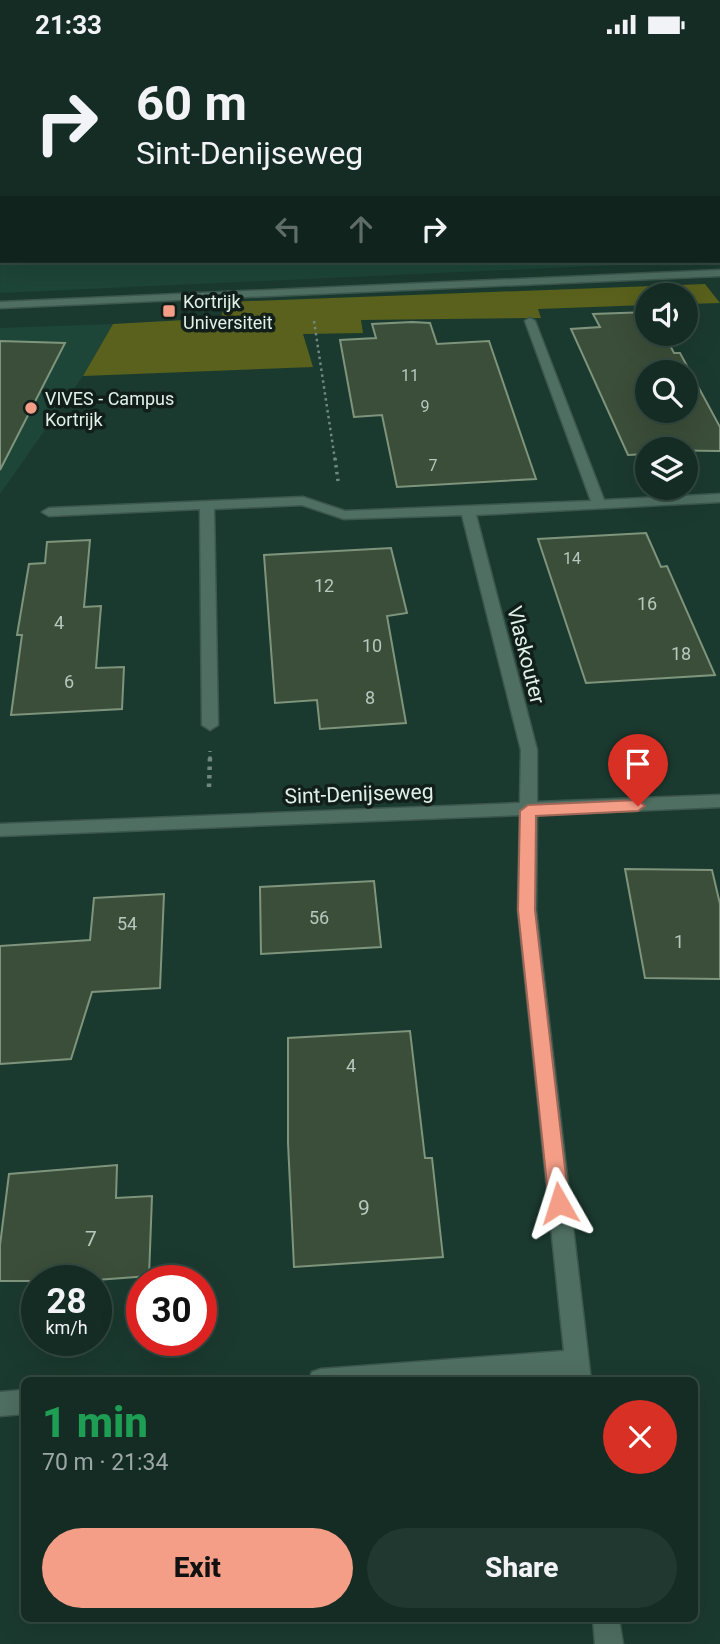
<!DOCTYPE html>
<meta charset="utf-8">
<style>
body{margin:0;font-family:Roboto,sans-serif;background:#213830;color:#f1f3f6;height:100vh;display:flex;flex-direction:column;font-size:26px;white-space:nowrap}
*{box-sizing:border-box;margin:0}
p{font-size:23px;color:#9da7a6}
.icon{flex:none;width:38px;height:38px;fill:none;stroke:currentColor;stroke-width:2;stroke-linecap:round;stroke-linejoin:round}
.map{position:relative;flex:1;overflow:hidden}
.side{position:absolute;left:21px;top:1328px;width:677px;height:245px;display:flex;flex-direction:column;background:#142c23;border-radius:10px;box-shadow:0 7px 28px #0002,0 0 0 2px #334841}
.side>*{flex:none}
.hud{position:absolute;left:0px;top:0px;width:721px;height:214px;box-shadow:0 7px 28px #0002,0 0 0 2px #334841;background:#142c23;color:#f1f3f6;overflow:hidden}
.controls{position:absolute;left:635px;top:234px;display:grid;gap:14px}
.controls a{display:grid;place-items:center;width:63px;height:63px;border-radius:50%;background:#142c23;box-shadow:0 7px 28px #0002,0 0 0 2px #334841;font-size:35px}
.speed{position:absolute;left:21px;top:1216px;display:flex;gap:14px;font-size:35px;font-weight:700;text-align:center}
.speed>*{display:grid;place-content:center;width:91px;height:91px;border-radius:50%;background:#142c23;box-shadow:0 7px 28px #0002,0 0 0 2px #334841;line-height:1}
.speed small{font-size:18px;font-weight:400}
.speed .limit{border:10px solid #d22;background:#fff;color:#111}
.pin{position:absolute;display:grid;place-items:center;width:60px;height:60px;color:#fff;margin:-72px -30px;border-radius:50% 50% 50% 0;rotate:-45deg;box-shadow:0 0 7px #0007}
.pin .icon{rotate:45deg}
.me{position:absolute;width:77px;margin:-38px;rotate:354deg;stroke-linejoin:round;filter:drop-shadow(0 0 5px #0008)}
.turn{display:flex;align-items:center;gap:24px;height:147px;padding:0 21px;font-size:32px}
.turn .icon{width:91px;height:91px;stroke-width:2.5}
.turn b{display:block;font-size:49px;line-height:60px}
.lanes{display:flex;align-items:center;height:66px;padding:0 21px;background:#0003;justify-content:center;gap:35px;direction:ltr}
.lanes .off{opacity:.35}
.round{display:grid;place-items:center;flex:none;width:74px;height:74px;border-radius:37px;background:#213830}
.overview{display:flex;align-items:center;justify-content:space-between;height:119px;padding:0 21px}
h1{font-size:42px;font-weight:800;line-height:52px;color:#1e9e55}
.button{display:flex;gap:14px;margin-top:auto;padding:14px 21px}
.button a{flex:1;height:80px;border-radius:42px;background:#f49e87;color:#111;font-size:28px;font-weight:800;line-height:80px;text-align:center}
.button a+a{background:#213830;color:#f1f3f6}
.status{display:flex;justify-content:space-between;align-items:center;height:49px;padding:0 35px;background:#142c23;direction:ltr}
.status svg{height:19px;fill:currentColor}
.map>svg:first-child{display:block}
.built{fill:#1d4538}
.green{fill:#59611c}
.building{fill:#3b4e39;stroke:#7f947c;stroke-width:2;fill-rule:evenodd}
.lines{fill:none;stroke-linecap:round;stroke-linejoin:round}
.lane-casing{stroke:#3c574e;stroke-width:3}
.street-casing{stroke:#3c574e;stroke-width:3}
.path-far3{stroke:#708980;stroke-width:2;stroke-dasharray:2 2.5;stroke-linecap:butt}
.path-far2{stroke:#708980;stroke-width:2.5;stroke-dasharray:2.5 3.5;stroke-linecap:butt}
.path-far1{stroke:#708980;stroke-width:3.5;stroke-dasharray:2.5 4.5;stroke-linecap:butt}
.path{stroke:#708980;stroke-width:4.5;stroke-dasharray:3.5 5;stroke-linecap:butt}
.lane{fill:#4f6f62;fill-rule:evenodd}
.street{fill:#4f6f62;fill-rule:evenodd}
.route{fill:#f49e87;stroke:#9f6758;stroke-width:2}
.poi-dot{fill:#f49e87;stroke:#111e19;stroke-width:2.5}
.labels{text-anchor:middle;dominant-baseline:central;stroke-width:7;stroke-linejoin:round;paint-order:stroke}
.far-number-label{font-size:16px;fill:#b7c8be}
.far-poi-label{font-size:18px;fill:#e0f1ea;stroke:#111e19;text-anchor:start}
.number-label{font-size:18px;fill:#b7c8be}
.street-label{font-size:21px;fill:#e0f1ea;stroke:#111e19}
.near-number-label{font-size:21px;fill:#b7c8be}
</style>
<div class="status"><b>21:33</b><svg viewBox="0 0 49 12"><path d="M0 12V9h3v3zM5 12V6h3v6zM10 12V3h3v9zM15 12V0h3v12zM26 1h20v11H26zM47 4h2v5h-2z"/></svg></div>
<div class="map">
<svg width="720" height="1595" viewBox="0 0 720 1595">
<rect width="100%" height="100%" fill="#1b3a2f"/>
<g class="built">
<path d="M 10,0 L 544,0 L 545,2 L 9,2 Z"/>
<path d="M 2,16 L 2,212 L 704,212 L 0,244 Z"/>
<path d="M 113,275 L 83,327 L 0,445 L 0,279 Z"/>
</g>
<path class="green" d="M 705,235 L 720,254 L 686,255 L 686,247 L 648,247 L 647,256 L 538,260 L 541,269 L 361,271 L 363,284 L 303,285 L 313,318 L 83,327 L 113,275 L 221,269 L 225,253 Z"/>
<g class="building">
<path d="M 648,263 L 648,285 L 664,285 L 674,304 L 680,304 L 720,378 L 720,402 L 648,401 L 648,405 L 628,406 L 571,280 L 600,278 L 593,265 ZM 648,324 L 686,324 L 686,362 L 648,362 Z"/>
<path d="M 412,273 L 430,274 L 437,295 L 489,292 L 536,430 L 397,438 L 382,366 L 354,368 L 340,291 L 376,289 L 372,275 Z"/>
<path d="M 0,292 L 65,294 L 0,421 Z"/>
<path d="M 646,484 L 661,518 L 667,517 L 715,626 L 586,634 L 538,490 Z"/>
<path d="M 90,491 L 84,558 L 101,557 L 96,619 L 124,618 L 122,660 L 11,666 L 22,586 L 17,586 L 29,515 L 45,514 L 47,493 Z"/>
<path d="M 391,499 L 407,564 L 387,567 L 406,674 L 320,680 L 317,651 L 275,654 L 264,506 Z"/>
<path d="M 625,820 L 712,821 L 720,855 L 720,930 L 645,929 Z"/>
<path d="M 374,832 L 381,898 L 261,905 L 260,838 Z"/>
<path d="M 164,845 L 160,939 L 92,943 L 71,1010 L 0,1015 L 0,897 L 90,891 L 94,849 Z"/>
<path d="M 410,982 L 425,1109 L 432,1109 L 443,1208 L 294,1218 L 288,1094 L 288,989 Z"/>
<path d="M 117,1116 L 116,1149 L 152,1147 L 149,1227 L 83,1232 L 0,1232 L 0,1196 L 9,1125 Z"/>
</g>
<g class="lines">
<g class="lane-casing">
<g id="lane">
<path d="M 194,0 L 202,0 L 193,2 Z"/>
<rect x="719" y="54" width="1" height="4"/>
<path d="M 719,89 L 720,90 L 720,96 L 719,95 Z"/>
<rect x="0" y="147" width="2" height="6"/>
</g>
</g>
<g class="street-casing">
<g id="street">
<rect x="35" y="0" width="8" height="2"/>
<path d="M 2,76 L 2,84 L 0,85 L 0,77 Z"/>
<path d="M 720,221 L 720,227 L 0,259 L 0,253 Z"/>
<path d="M 530,269 L 535,272 L 604,451 L 720,445 L 720,453 L 476,466 L 537,701 L 537,753 L 720,746 L 720,758 L 537,766 L 536,861 L 591,1332 L 567,1332 L 566,1326 L 486,1332 L 309,1332 L 312,1323 L 321,1320 L 564,1302 L 518,861 L 520,766 L 0,787 L 0,775 L 520,754 L 521,701 L 462,466 L 344,470 L 302,456 L 214,460 L 218,676 L 210,681 L 202,676 L 200,460 L 49,467 L 42,463 L 49,459 L 303,448 L 345,462 L 591,452 L 525,272 Z"/>
<path d="M 24,1341 L 24,1365 L 0,1367 L 0,1343 Z"/>
<path d="M 593,1570 L 619,1570 L 623,1595 L 595,1595 Z"/>
</g>
</g>
<g class="path-far3">
<path d="M 682,0 L 685,2"/>
<path d="M 635,2 L 637,0"/>
</g>
<path class="path-far2" d="M 314,272 L 335,411"/>
<g class="path-far1">
<path d="M 335,409 L 338,432"/>
<path d="M 210,710 L 210,702"/>
</g>
<path class="path" d="M 209,738 L 210,708"/>
<use href="#lane" class="lane"/>
<use href="#street" class="street"/>
</g>
<path class="route" d="M 638,751 L 645,757 L 638,762 L 536,767 L 535,861 L 569,1154 L 566,1160 L 559,1163 L 552,1160 L 549,1154 L 518,861 L 520,762 L 528,756 Z"/>
<g class="poi-dot">
<rect x="162" y="255" width="14" height="14" rx="3.5"/>
<circle cx="31" cy="359" r="7"/>
</g>
<g class="labels">
<g class="far-number-label">
<text x="410" y="326">11</text>
<text x="425" y="357">9</text>
<text x="433" y="416">7</text>
<text x="572" y="509">14</text>
</g>
<g class="far-poi-label">
<text x="183" y="252">Kortrijk<tspan x="183" dy="21">Universiteit</tspan></text>
<text x="45" y="349">VIVES - Campus<tspan x="45" dy="21">Kortrijk</tspan></text>
</g>
<g class="number-label">
<text x="324" y="536">12</text>
<text x="647" y="554">16</text>
<text x="59" y="573">4</text>
<text x="372" y="596">10</text>
<text x="681" y="604">18</text>
<text x="69" y="632">6</text>
<text x="370" y="648">8</text>
<text x="319" y="868">56</text>
<text x="127" y="874">54</text>
<text x="679" y="892">1</text>
<text x="351" y="1016">4</text>
</g>
<g class="street-label">
<text transform="translate(526 606) rotate(76)">Vlaskouter</text>
<text transform="translate(359 745) rotate(-2)">Sint-Denijseweg</text>
</g>
<g class="near-number-label">
<text x="364" y="1159">9</text>
<text x="91" y="1190">7</text>
</g>
</g>
</svg>
<div class="controls">
<a><svg class="icon" aria-label="sound" viewBox="0 0 24 24"><path d="M4 9h4l5-4v14l-5-4H4zM17 9q2 3 0 6"/></svg></a>
<a><svg class="icon" aria-label="search" viewBox="0 0 24 24"><circle cx="10" cy="10" r="6"/><path d="M15 15l6 6"/></svg></a>
<a><svg class="icon" aria-label="layers" viewBox="0 0 24 24"><path d="M12 4l9 5-9 5-9-5zM3 14l9 5 9-5"/></svg></a>
</div>
<div class="speed"><div>28<small>km/h</small></div><div class="limit">30</div></div>
<div class="pin" style="left:638px;top:757px;background:#d93025"><svg class="icon" aria-label="arrive" viewBox="0 0 24 24"><path d="M6 21V4h12l-3 4 3 4H6"/></svg></div>
<svg class="me" style="left:559px;top:1154px" viewBox="-20 -20 40 40"><path d="M0-17L14 15 0 8-14 15z" fill="#f49e87" stroke="#fff" stroke-width="4"/></svg>
<div class="hud">
<div class="turn"><svg class="icon" aria-label="right" viewBox="0 0 24 24"><path d="M7 20v-9h11M14 6l5 5-5 5"/></svg><div><b>60 m</b>Sint-Denijseweg</div></div>
<div class="lanes"><svg class="icon off" aria-label="left" viewBox="0 0 24 24"><path d="M17 20v-9H6M10 6l-5 5 5 5"/></svg><svg class="icon off" aria-label="ahead" viewBox="0 0 24 24"><path d="M12 20V5M6 11l6-6 6 6"/></svg><svg class="icon" aria-label="right" viewBox="0 0 24 24"><path d="M7 20v-9h11M14 6l5 5-5 5"/></svg></div>
</div>
<section class="side">
<div class="overview"><div><h1>1 min</h1><p>70 m · 21:34</p></div><a class="round" style="background:#d93025;color:#fff"><svg class="icon" aria-label="close" viewBox="0 0 24 24"><path d="M6 6l12 12M18 6L6 18"/></svg></a></div>
<div class="button"><a>Exit</a><a>Share</a></div>
</section>
</div>
